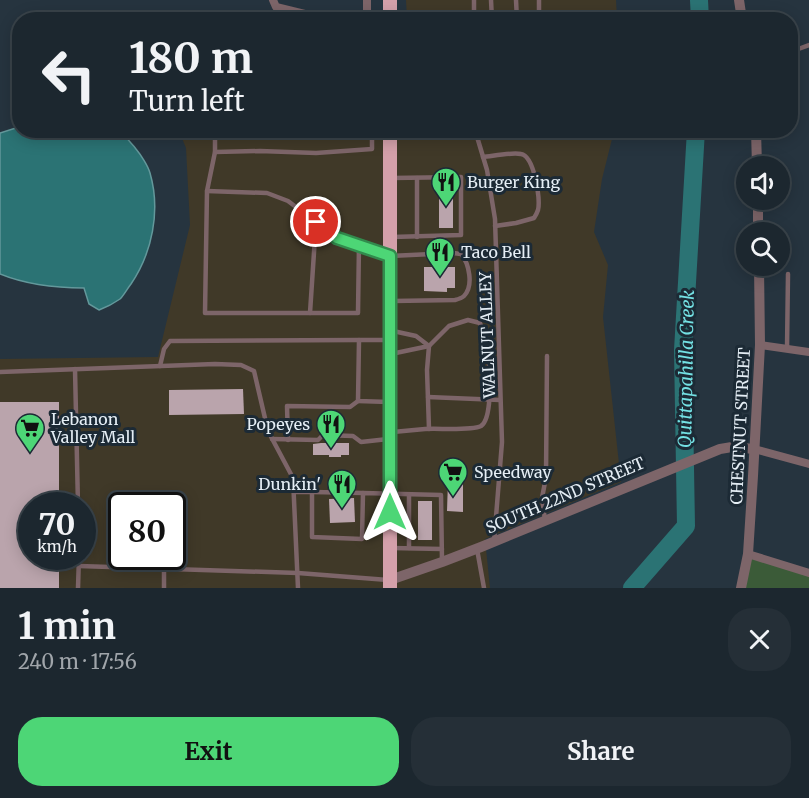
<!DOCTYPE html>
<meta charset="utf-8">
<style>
body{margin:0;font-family:Merriweather,serif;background:#252f37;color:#f1f3f6;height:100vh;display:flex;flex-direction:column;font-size:22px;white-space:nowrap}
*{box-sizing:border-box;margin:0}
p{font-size:20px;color:#a0a5aa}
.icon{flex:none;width:33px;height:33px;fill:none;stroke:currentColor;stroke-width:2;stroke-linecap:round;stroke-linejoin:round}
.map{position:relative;height:588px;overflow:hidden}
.sheet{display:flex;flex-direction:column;background:#1c272f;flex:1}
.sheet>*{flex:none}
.banner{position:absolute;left:12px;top:12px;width:786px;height:126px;border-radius:24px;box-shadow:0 3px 15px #0003,0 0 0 2px #3a444b;background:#1c272f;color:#f1f3f6;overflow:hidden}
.fabs{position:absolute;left:736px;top:156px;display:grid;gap:12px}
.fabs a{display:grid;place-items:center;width:54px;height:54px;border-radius:50%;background:#1c272f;box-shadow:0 3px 15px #0003,0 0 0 2px #3a444b;font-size:30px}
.speed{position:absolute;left:18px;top:492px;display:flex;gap:12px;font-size:30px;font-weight:700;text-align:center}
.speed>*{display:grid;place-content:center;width:78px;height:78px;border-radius:50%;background:#1c272f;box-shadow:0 3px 15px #0003,0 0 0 2px #3a444b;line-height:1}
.speed small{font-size:15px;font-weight:400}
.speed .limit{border:3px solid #111;border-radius:9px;background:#fff;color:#111}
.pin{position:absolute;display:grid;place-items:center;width:51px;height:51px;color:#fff;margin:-26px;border:3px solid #fff;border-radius:50%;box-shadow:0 2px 6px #0007}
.me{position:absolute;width:66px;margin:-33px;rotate:0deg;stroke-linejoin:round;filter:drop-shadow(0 0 4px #0008)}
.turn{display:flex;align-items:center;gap:21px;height:126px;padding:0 18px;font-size:27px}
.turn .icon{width:78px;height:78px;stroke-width:2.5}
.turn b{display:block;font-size:42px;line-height:51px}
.round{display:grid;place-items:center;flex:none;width:63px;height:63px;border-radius:24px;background:#252f37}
.head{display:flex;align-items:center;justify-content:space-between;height:102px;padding:0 18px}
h1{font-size:36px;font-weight:700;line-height:45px}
.button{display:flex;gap:12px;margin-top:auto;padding:12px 18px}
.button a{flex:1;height:69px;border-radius:24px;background:#4dd676;color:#111;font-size:24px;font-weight:700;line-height:69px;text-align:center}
.button a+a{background:#252f37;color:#f1f3f6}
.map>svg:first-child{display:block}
.commercial{fill:#403928;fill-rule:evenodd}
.green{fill:#3b5b38}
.water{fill:#2b7374;stroke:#63989b;stroke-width:1.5}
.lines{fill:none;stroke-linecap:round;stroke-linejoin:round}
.river{stroke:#2b7374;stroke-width:18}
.building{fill:#baa4ac}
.service{stroke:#7d6569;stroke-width:4.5}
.minor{stroke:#7d6569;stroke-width:8}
.tertiary{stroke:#7d6569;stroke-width:10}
.trunk{stroke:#d4a0aa;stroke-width:14}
.route-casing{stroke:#328b4d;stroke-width:15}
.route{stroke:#4dd676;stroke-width:10}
.labels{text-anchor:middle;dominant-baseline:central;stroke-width:6;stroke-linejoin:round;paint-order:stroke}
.poi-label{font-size:16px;fill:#e5eef5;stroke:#1c2a35;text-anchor:start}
.street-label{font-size:16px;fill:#e5eef5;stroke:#1c2a35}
.water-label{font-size:18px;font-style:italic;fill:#74e1e4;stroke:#1c2a35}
</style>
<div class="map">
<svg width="809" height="588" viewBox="0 0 809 588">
<rect width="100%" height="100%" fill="#26343f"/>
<g class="commercial">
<path d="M 406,0 L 616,0 L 617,19 L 407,19 Z"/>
<path d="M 179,131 L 614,131 L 602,179 L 594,232 L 608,265 L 603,317 L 621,482 L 485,539 L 490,588 L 0,588 L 0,359 L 158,357 L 190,225 L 186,148 ZM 32,506 L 82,506 L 82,556 L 32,556 ZM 122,506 L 172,506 L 172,556 L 122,556 Z"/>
</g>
<path class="green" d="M 748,554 L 809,572 L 809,588 L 742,588 Z"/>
<path class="water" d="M 19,127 L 20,130 L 124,131 C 125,139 131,142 136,149 C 141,155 148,166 150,173 C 161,211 152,253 131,284 C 127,289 124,295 120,299 C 113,304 107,307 99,310 L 89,304 L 84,288 C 55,288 27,285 0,274 L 0,133 Z"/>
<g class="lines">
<g class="river">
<path d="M 699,0 L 700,20"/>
<path d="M 632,588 L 686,526 L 683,350 L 696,130"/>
</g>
</g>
<g class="building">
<rect x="439" y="185" width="14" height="43"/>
<path d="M 424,267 L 455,267 L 455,288 L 447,288 L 447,292 L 424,291 Z"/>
<path d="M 243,389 L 244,414 L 169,415 L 169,390 Z"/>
<path d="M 0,402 L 59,402 L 59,506 L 32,506 L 32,556 L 59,556 L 59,588 L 0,588 Z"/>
<path d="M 321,443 L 349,443 L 349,455 L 341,455 L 341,457 L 329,457 L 329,455 L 313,455 L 313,444 Z"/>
<path d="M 448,481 L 463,482 L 463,512 L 447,511 Z"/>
<path d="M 354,498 L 355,522 L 330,523 L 329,499 Z"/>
<rect x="418" y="501" width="14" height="39"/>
</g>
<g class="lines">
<g class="service">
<path d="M 474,0 L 474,20"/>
<path d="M 491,0 L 492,20"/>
<path d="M 516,0 L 517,20"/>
<path d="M 539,0 L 539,20"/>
<path d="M 790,52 L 809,45"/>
<path d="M 215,130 L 215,152 L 207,191 L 205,313 L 358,313 L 359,244 L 390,256 L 453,253 L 461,254 C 469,263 474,286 464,296 C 462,298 459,299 455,300 L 393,301"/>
<path d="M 418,130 L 426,135 L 476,133"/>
<path d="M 475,130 L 487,170 L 495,219 L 502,442 L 494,542"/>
<path d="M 215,152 L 260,151 L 316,153 L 372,149 L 372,130"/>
<path d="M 483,157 C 493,156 512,152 521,154 C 534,156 541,199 538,210 C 537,213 536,215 534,218 L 516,223 L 495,226"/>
<path d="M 392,178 L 461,177 L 461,235 L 392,237"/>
<path d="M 417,178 L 417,237"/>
<path d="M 207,191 L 267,193 L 288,201 L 337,238 L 359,244"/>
<path d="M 310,313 L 316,222"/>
<path d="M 393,331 L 416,336 L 429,346"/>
<path d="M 387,340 L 359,340 L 358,401 L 389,402"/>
<path d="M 429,346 L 427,370 L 429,429"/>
<path d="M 787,349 L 788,274"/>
<path d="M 391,354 L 429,346 L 449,326 L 468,320 L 480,323 C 485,336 488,350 489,364 C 490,377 492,419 481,426 C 471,431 438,428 425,429 C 414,430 403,431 393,432"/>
<path d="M 160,366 L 164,349 L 170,341 L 359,340"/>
<path d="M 75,369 L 78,506"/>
<path d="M 0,372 L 215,364 L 241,365 L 254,371 L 268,431 L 293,478 L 298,588"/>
<path d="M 428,397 L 500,400"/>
<path d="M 272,439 L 318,440 L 323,435 L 353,436 L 361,442 L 388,439"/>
<path d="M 288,440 L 287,406 L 350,407 L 358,401"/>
<path d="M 294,492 L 312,492 L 312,537 L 362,539 L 363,493 L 441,495 L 442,561"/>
<path d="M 312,492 L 363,493"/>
<path d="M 409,495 L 409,548"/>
<path d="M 545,520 L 542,498 L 546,477 L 547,356"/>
<path d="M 392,548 L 442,549"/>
<path d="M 477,549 L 484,588"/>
<path d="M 79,566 L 298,573 L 388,580"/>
<path d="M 164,569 L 164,588"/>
<path d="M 78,588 L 79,556"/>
</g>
<g class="minor">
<path d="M 273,0 L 276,7 L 317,17 L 390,14"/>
<path d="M 367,0 L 367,15"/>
<path d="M 760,345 L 809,352"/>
<path d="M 754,449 L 809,464"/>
<path d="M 748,554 L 809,573"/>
</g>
<g class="tertiary">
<path d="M 739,0 L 742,20"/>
<path d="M 756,130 L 757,166"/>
<path d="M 758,200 L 758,232"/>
<path d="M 390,580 L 442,562 L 481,547 L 720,449 L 732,447 L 754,449"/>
<path d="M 741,588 L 748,554 L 753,476 L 760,345 L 759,266"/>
</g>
<g class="trunk">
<path d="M 390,0 L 390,20"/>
<path d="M 390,588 L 390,130"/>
</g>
</g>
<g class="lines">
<g class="route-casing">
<path id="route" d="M 316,222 L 337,238 L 390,256 L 390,512"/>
</g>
<use href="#route" class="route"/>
</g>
<defs>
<g id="restaurant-pin" transform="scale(1.5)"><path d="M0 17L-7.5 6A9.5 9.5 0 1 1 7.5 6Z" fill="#4dd676" stroke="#1c2a35"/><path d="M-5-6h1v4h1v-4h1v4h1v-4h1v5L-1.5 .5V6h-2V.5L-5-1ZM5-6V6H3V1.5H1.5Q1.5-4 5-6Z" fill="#111"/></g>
<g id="supermarket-pin" transform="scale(1.5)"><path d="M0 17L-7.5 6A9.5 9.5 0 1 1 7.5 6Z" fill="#4dd676" stroke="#1c2a35"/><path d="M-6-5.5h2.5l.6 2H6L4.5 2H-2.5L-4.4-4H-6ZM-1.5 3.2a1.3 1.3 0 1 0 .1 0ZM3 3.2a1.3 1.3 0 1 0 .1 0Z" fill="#111"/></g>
</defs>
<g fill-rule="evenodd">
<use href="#restaurant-pin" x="446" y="182"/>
<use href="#restaurant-pin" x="440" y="252"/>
<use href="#restaurant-pin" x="331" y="424"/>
<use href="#supermarket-pin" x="30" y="428"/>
<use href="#supermarket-pin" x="453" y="472"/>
<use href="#restaurant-pin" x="342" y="484"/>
</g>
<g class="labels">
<g class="poi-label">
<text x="467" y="182">Burger King</text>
<text x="461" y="252">Taco Bell</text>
<text x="51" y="419">Lebanon<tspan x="51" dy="18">Valley Mall</tspan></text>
<text x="310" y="424" text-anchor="end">Popeyes</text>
<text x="474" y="472">Speedway</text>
<text x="321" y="484" text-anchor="end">Dunkin'</text>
</g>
<g class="street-label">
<text transform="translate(487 335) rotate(-92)">WALNUT ALLEY</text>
<text transform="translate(740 426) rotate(-87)">CHESTNUT STREET</text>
<text transform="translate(565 495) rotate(-23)">SOUTH 22ND STREET</text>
</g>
<g class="water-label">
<text transform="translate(686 369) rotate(-89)">Quittapahilla Creek</text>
</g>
</g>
</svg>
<div class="fabs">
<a><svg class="icon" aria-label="sound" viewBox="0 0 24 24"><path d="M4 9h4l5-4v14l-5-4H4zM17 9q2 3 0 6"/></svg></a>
<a><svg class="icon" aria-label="search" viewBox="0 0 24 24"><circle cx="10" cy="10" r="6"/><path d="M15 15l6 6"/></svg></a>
</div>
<div class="speed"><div>70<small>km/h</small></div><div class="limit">80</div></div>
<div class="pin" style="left:316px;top:222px;background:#d93025"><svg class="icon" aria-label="arrive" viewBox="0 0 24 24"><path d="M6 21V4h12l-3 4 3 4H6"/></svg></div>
<svg class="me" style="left:390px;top:512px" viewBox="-20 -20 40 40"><path d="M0-17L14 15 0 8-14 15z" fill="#4dd676" stroke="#fff" stroke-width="4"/></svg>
<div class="banner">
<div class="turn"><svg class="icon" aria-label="left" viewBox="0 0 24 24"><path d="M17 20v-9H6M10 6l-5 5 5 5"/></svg><div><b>180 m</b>Turn left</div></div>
</div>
</div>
<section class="sheet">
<div class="head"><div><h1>1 min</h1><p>240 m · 17:56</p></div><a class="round"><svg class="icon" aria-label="close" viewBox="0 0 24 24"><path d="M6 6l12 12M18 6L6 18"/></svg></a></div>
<div class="button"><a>Exit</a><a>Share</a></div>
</section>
